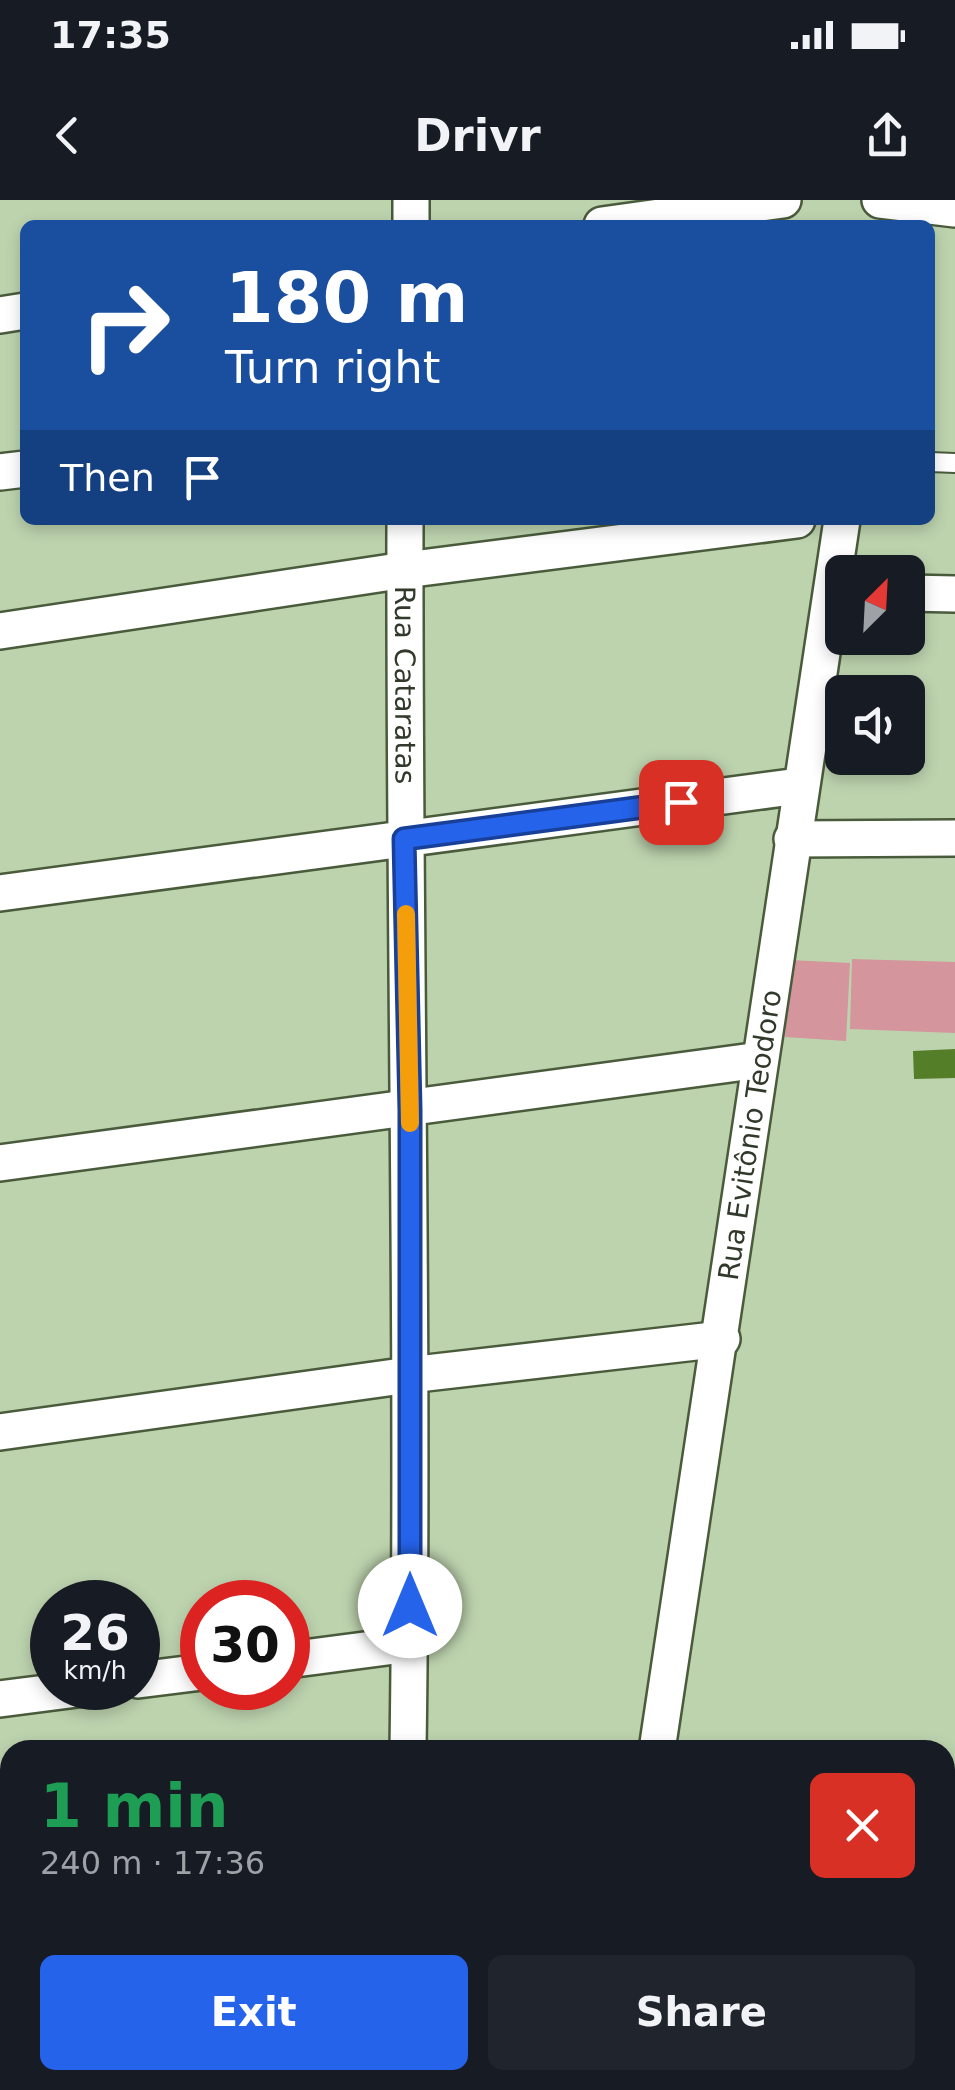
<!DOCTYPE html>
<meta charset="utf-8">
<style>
body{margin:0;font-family:"DejaVu Sans",sans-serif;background:#20242c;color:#f1f3f6;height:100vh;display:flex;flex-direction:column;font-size:38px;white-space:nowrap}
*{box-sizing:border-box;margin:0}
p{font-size:32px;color:#9ea1a6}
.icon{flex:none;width:55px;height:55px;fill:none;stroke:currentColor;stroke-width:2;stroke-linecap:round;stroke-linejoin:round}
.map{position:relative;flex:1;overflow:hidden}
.sheet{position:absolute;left:0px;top:1540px;width:955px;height:350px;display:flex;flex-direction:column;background:#171b24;border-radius:30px 30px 0 0;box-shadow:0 5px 15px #0003}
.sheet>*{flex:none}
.top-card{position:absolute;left:20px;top:20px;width:915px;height:305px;border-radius:15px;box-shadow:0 5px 15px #0003;background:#1a4fa0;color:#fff;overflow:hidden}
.needle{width:65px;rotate:24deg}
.buttons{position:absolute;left:825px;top:355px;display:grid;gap:20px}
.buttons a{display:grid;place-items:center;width:100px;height:100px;border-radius:15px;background:#171b24;box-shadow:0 5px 15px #0003;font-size:50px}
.speed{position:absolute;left:30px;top:1380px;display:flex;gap:20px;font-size:50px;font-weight:700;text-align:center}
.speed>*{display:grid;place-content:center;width:130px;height:130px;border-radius:50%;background:#171b24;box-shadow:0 5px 15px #0003;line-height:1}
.speed small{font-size:25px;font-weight:400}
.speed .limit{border:15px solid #d22;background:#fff;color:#111}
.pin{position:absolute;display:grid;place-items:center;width:85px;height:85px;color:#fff;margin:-42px;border-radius:20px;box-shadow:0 5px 15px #0006}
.me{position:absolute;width:110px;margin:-55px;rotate:0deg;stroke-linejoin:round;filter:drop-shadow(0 0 8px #0008)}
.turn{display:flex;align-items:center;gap:35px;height:210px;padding:0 40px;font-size:45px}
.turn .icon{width:130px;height:130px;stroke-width:2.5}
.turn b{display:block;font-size:70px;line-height:85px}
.then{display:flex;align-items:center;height:95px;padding:0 40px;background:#0003;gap:20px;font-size:38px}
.round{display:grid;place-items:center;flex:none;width:105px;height:105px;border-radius:15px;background:#20242c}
.summary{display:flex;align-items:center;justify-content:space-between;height:170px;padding:0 40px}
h1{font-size:60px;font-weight:700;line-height:75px;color:#1e9e55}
.action{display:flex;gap:20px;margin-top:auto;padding:20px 40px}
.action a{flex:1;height:115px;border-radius:15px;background:#2563eb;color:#fff;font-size:40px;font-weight:700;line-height:115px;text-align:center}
.action a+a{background:#20242c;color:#f1f3f6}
.status{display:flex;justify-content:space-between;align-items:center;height:70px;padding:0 50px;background:#171b24;direction:ltr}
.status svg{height:28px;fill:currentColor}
header{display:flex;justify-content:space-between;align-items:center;height:130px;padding:0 40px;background:#171b24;font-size:45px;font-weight:700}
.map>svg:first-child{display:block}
.green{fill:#d4959c}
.water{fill:#547e28}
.building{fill:#88ac91}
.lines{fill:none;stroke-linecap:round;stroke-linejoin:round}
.lane-casing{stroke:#495b3b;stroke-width:22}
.street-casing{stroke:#495b3b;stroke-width:40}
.lane{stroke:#fff;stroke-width:18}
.street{stroke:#fff;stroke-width:35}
.route-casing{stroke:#184099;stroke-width:25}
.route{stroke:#2563eb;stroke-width:18}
.slow{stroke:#f59e0b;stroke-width:18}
.labels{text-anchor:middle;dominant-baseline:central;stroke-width:10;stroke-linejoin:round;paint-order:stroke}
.street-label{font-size:28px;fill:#30392a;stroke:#bdd3ae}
</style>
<div class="status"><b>17:35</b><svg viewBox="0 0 49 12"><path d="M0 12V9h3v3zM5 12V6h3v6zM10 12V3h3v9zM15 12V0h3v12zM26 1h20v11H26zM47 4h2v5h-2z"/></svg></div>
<header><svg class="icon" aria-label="back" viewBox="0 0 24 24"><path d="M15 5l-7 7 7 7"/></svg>Drivr<svg class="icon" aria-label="share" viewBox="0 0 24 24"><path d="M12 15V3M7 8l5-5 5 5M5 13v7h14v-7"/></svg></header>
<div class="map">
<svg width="955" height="1890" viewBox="0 0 955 1890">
<rect width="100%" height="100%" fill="#bdd3ae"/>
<g class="green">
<path d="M 852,759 L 955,762 L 955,833 L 850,829 Z"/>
<path d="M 790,760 L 850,763 L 846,841 L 785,837 Z"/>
</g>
<path class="water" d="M 955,849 L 955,878 L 914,879 L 913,851 Z"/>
<path class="building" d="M 514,1544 L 515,1550 L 487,1550 L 487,1548 Z"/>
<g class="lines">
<g class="lane-casing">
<path id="lane" d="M 930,262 L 955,263"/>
</g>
<g class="street-casing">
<g id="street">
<path d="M 411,0 L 411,25"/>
<path d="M 880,0 L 955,9"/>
<path d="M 602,25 L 783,0"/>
<path d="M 0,115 L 25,111"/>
<path d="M 0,272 L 25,269"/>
<path id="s1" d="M 405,320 C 404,730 414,1140 408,1550"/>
<path d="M 908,393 L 955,394"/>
<path d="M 0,431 L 405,370 L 797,320"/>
<path d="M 792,639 L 955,638"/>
<path d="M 0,693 L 799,586"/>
<path d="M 0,963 L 760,860"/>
<path d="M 0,1232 L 409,1175 L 722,1139"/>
<path d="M 288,1460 L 410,1444"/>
<path d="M 138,1480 L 202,1472"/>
<path d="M 0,1499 L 85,1488"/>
<path id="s2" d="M 657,1550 L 842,320"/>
<path d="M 945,1610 L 955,1608"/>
<path d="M 0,1801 L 10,1799"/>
<path d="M 191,1880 L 193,1890"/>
<path d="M 402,1880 L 405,1890"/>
<path d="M 610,1890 L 612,1880"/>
</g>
</g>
<use href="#lane" class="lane"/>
<use href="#street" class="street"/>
</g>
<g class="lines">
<g class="route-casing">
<path id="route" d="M 410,1406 L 410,910 L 404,639 L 681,602"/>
</g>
<use href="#route" class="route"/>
<path class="slow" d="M 406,714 L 410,923"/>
</g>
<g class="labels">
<g class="street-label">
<text stroke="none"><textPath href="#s1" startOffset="165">Rua Cataratas</textPath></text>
<text stroke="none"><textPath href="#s2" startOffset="622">Rua Evitônio Teodoro</textPath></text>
</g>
</g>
</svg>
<div class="buttons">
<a><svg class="needle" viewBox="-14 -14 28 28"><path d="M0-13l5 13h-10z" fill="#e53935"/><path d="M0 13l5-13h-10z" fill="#9ea1a6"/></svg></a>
<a><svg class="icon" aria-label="sound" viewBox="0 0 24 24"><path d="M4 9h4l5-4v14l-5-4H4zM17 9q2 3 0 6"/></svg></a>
</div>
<div class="speed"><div>26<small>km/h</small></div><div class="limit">30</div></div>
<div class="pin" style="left:681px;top:602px;background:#d93025"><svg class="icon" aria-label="arrive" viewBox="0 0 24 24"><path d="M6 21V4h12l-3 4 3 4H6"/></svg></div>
<svg class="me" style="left:410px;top:1406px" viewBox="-20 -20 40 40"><circle r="19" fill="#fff"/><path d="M0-13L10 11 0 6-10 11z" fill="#2563eb"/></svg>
<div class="top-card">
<div class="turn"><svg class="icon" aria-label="right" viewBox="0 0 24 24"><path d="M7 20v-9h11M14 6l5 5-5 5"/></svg><div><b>180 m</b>Turn right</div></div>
<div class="then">Then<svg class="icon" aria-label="arrive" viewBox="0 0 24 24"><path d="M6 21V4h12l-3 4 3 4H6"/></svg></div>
</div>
<section class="sheet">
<div class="summary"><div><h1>1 min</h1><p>240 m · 17:36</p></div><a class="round" style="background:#d93025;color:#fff"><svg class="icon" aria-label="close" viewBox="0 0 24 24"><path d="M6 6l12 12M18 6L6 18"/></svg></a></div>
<div class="action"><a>Exit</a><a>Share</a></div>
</section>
</div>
